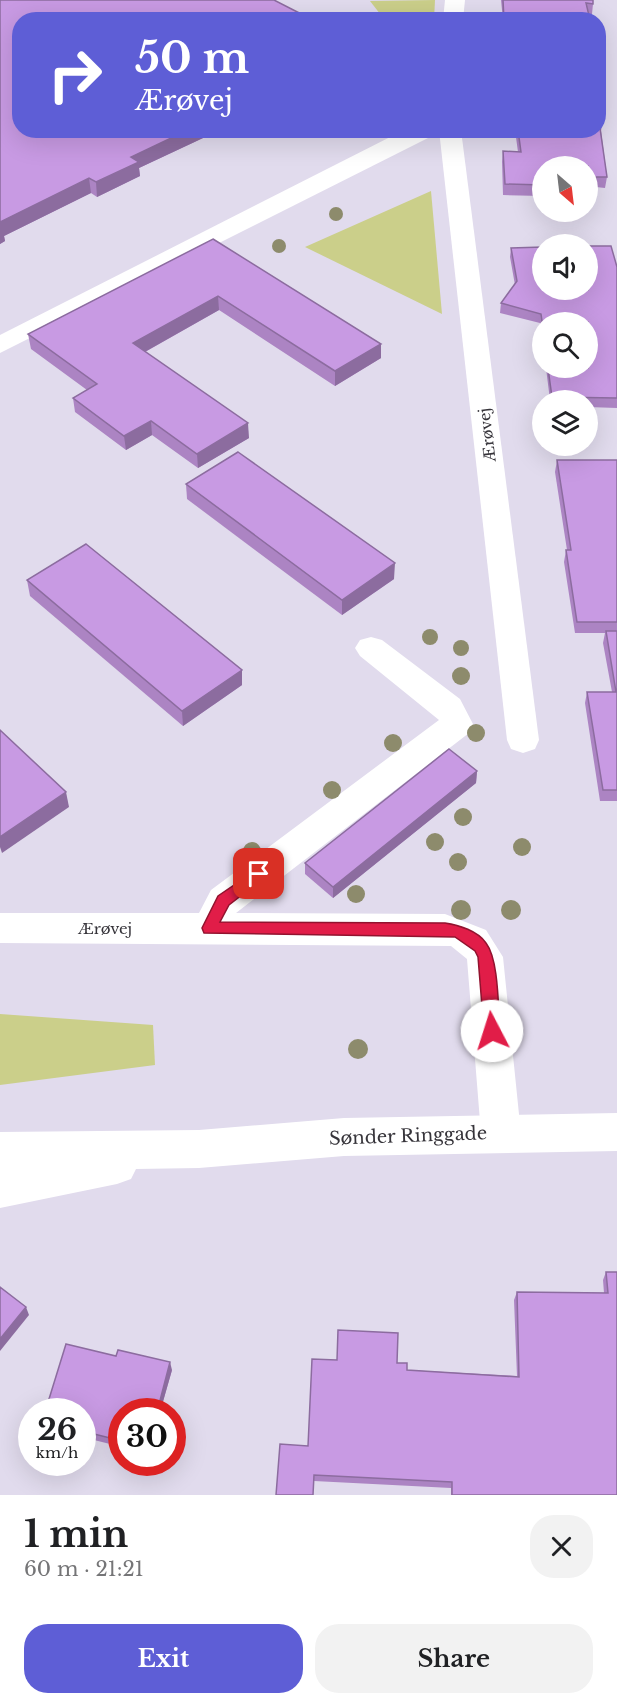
<!DOCTYPE html>
<meta charset="utf-8">
<style>
body{margin:0;font-family:"Libre Baskerville",serif;background:#f2f2f2;color:#202124;height:100vh;display:flex;flex-direction:column;font-size:22px;white-space:nowrap}
*{box-sizing:border-box;margin:0}
p{font-size:20px;color:#757577}
.icon{flex:none;width:33px;height:33px;fill:none;stroke:currentColor;stroke-width:2;stroke-linecap:round;stroke-linejoin:round}
.map{position:relative;height:1495px;overflow:hidden}
.drawer{display:flex;flex-direction:column;background:#fff;flex:1}
.drawer>*{flex:none}
.guide{position:absolute;left:12px;top:12px;width:594px;height:126px;border-radius:24px;box-shadow:0 6px 24px #0002;background:#5e5ed6;color:#fff;overflow:hidden}
.needle{width:39px;rotate:152deg}
.fabs{position:absolute;left:532px;top:156px;display:grid;gap:12px}
.fabs a{display:grid;place-items:center;width:66px;height:66px;border-radius:50%;background:#fff;box-shadow:0 6px 24px #0002;font-size:30px}
.speed{position:absolute;left:18px;top:1398px;display:flex;gap:12px;font-size:30px;font-weight:700;text-align:center}
.speed>*{display:grid;place-content:center;width:78px;height:78px;border-radius:50%;background:#fff;box-shadow:0 6px 24px #0002;line-height:1}
.speed small{font-size:15px;font-weight:400}
.speed .limit{border:9px solid #d22;background:#fff;color:#111}
.pin{position:absolute;display:grid;place-items:center;width:51px;height:51px;color:#fff;margin:-26px;border-radius:12px;box-shadow:0 3px 9px #0006}
.me{position:absolute;width:66px;margin:-33px;rotate:355deg;stroke-linejoin:round;filter:drop-shadow(0 0 4px #0008)}
.turn{display:flex;align-items:center;gap:21px;height:126px;padding:0 24px;font-size:27px}
.turn .icon{width:78px;height:78px;stroke-width:2.5}
.turn b{display:block;font-size:42px;line-height:51px}
.round{display:grid;place-items:center;flex:none;width:63px;height:63px;border-radius:24px;background:#f2f2f2}
.summary{display:flex;align-items:center;justify-content:space-between;height:102px;padding:0 24px}
h1{font-size:36px;font-weight:800;line-height:45px}
.button{display:flex;gap:12px;margin-top:auto;padding:12px 24px}
.button a{flex:1;height:69px;border-radius:24px;background:#5e5ed6;color:#fff;font-size:24px;font-weight:800;line-height:69px;text-align:center}
.button a+a{background:#f2f2f2;color:#202124}
.map>svg:first-child{display:block}
.green{fill:#cbcf8a}
.lines{fill:none;stroke-linecap:round;stroke-linejoin:round}
.street{fill:#fff;fill-rule:evenodd}
.secondary{fill:#fff;fill-rule:evenodd}
.tree{fill:#8d8b6c}
.wall{fill:#ac84c3}
.shaded-wall{fill:#8c6c9f}
.building{fill:#c89ae3;stroke:#8c6c9f;stroke-width:1.5}
.route{fill:#e11d48;stroke:#92132f;stroke-width:1.5}
.labels{text-anchor:middle;dominant-baseline:central;stroke-width:5;stroke-linejoin:round;paint-order:stroke}
.street-label{font-size:15px;fill:#36343a;stroke:#fff}
.near-street-label{font-size:18px;fill:#36343a;stroke:#fff}
</style>
<div class="map">
<svg width="617" height="1495" viewBox="0 0 617 1495">
<rect width="100%" height="100%" fill="#e1dbed"/>
<g class="green">
<path d="M 435,0 L 434,20 L 384,19 L 370,1 Z"/>
<path d="M 431,191 L 442,314 L 305,247 Z"/>
<path d="M 0,1014 L 153,1025 L 155,1065 L 0,1085 Z"/>
</g>
<g class="lines">
<g class="street">
<path d="M 445,0 L 465,0 L 463,20 L 443,20 Z"/>
<path d="M 404,130 L 437,130 L 434,135 L 0,353 L 0,335 Z"/>
<path d="M 439,130 L 461,130 L 539,740 L 535,749 L 523,753 L 511,749 L 507,740 Z"/>
<path d="M 371,637 L 382,640 L 460,699 L 473,724 L 469,733 L 236,913 L 445,914 L 486,930 L 503,957 L 521,1134 L 515,1147 L 501,1153 L 487,1147 L 481,1134 L 467,959 L 451,946 L 0,943 L 0,913 L 199,913 L 211,890 L 439,720 L 360,656 L 355,648 L 360,640 Z"/>
</g>
<path class="secondary" d="M 617,1113 L 617,1151 L 344,1156 L 199,1168 L 136,1169 L 131,1179 L 117,1184 L 0,1208 L 0,1132 L 199,1130 L 344,1118 Z"/>
</g>
<g class="tree">
<circle cx="336" cy="214" r="7"/>
<circle cx="279" cy="246" r="7"/>
<circle cx="430" cy="637" r="8"/>
<circle cx="461" cy="648" r="8"/>
<circle cx="461" cy="676" r="9"/>
<circle cx="476" cy="733" r="9"/>
<circle cx="393" cy="743" r="9"/>
<circle cx="332" cy="790" r="9"/>
<circle cx="463" cy="817" r="9"/>
<circle cx="435" cy="842" r="9"/>
<circle cx="522" cy="847" r="9"/>
<circle cx="252" cy="851" r="9"/>
<circle cx="458" cy="862" r="9"/>
<circle cx="356" cy="894" r="9"/>
<circle cx="461" cy="910" r="10"/>
<circle cx="511" cy="910" r="10"/>
<circle cx="358" cy="1049" r="10"/>
</g>
<g class="wall">
<path d="M 0,0 L 20,130 L 233,130 L 224,135 L 218,131 L 139,168 L 140,176 L 97,197 L 91,193 L 4,236 L 5,241 L 0,244 Z"/>
<path d="M 501,0 L 593,0 L 593,4 L 592,14 L 588,14 L 590,20 L 503,20 Z"/>
<path d="M 598,64 L 603,86 L 601,96 L 598,96 Z"/>
<path d="M 598,99 L 603,121 L 601,131 L 607,177 L 605,188 L 596,187 L 594,197 L 588,197 L 588,166 L 543,166 L 543,196 L 503,195 L 502,162 L 503,151 L 518,152 L 515,130 L 598,130 Z"/>
<path d="M 213,239 L 381,344 L 381,358 L 335,386 L 219,310 L 145,352 L 249,438 L 198,468 L 152,435 L 126,450 L 75,412 L 73,398 L 87,390 L 31,349 L 28,334 Z"/>
<path d="M 511,248 L 617,267 L 617,408 L 588,407 L 588,400 L 550,400 L 546,368 L 588,368 L 543,322 L 543,348 L 540,323 L 500,313 L 501,303 L 515,285 L 510,257 Z"/>
<path d="M 557,460 L 617,460 L 617,801 L 600,801 L 585,703 L 587,692 L 612,692 L 603,643 L 605,633 L 575,633 L 564,562 L 566,550 L 567,550 L 555,472 Z"/>
<path d="M 186,484 L 394,579 L 342,615 L 187,499 Z"/>
<path d="M 27,580 L 242,685 L 183,726 L 30,596 Z"/>
<path d="M 477,771 L 476,783 L 333,898 L 305,874 L 305,863 Z"/>
<path d="M 606,1272 L 617,1272 L 617,1495 L 451,1495 L 451,1488 L 314,1481 L 308,1446 L 337,1360 L 397,1363 L 407,1370 L 517,1376 L 514,1300 L 517,1292 L 604,1293 L 603,1280 Z"/>
<path d="M 172,1370 L 160,1412 L 122,1412 L 122,1447 L 82,1437 L 82,1412 Z"/>
</g>
<g class="shaded-wall">
<path d="M 188,130 L 218,131 L 139,168 L 140,176 L 97,197 L 96,182 L 131,157 Z"/>
<path d="M 224,130 L 233,130 L 224,135 Z"/>
<path d="M 89,178 L 91,193 L 4,236 L 5,241 L 0,244 L 0,222 Z"/>
<path d="M 218,296 L 219,310 L 134,358 L 133,343 Z"/>
<path d="M 381,344 L 381,358 L 335,386 L 335,371 Z"/>
<path d="M 151,421 L 152,435 L 126,450 L 124,436 Z"/>
<path d="M 248,423 L 249,438 L 198,468 L 197,454 Z"/>
<path d="M 395,563 L 394,579 L 342,615 L 342,600 Z"/>
<path d="M 242,670 L 242,685 L 183,726 L 182,711 Z"/>
<path d="M 477,771 L 476,783 L 333,898 L 333,887 Z"/>
<path d="M 66,792 L 69,807 L 2,853 L 0,847 L 0,837 Z"/>
<path d="M 26,1307 L 29,1315 L 0,1351 L 0,1339 Z"/>
<path d="M 170,1362 L 172,1370 L 160,1412 L 157,1412 Z"/>
</g>
<g class="building">
<path d="M 0,0 L 274,0 L 313,20 L 20,20 L 20,130 L 188,130 L 131,157 L 139,162 L 96,182 L 89,178 L 0,222 Z"/>
<path d="M 503,0 L 593,0 L 593,4 L 586,3 L 590,20 L 504,20 Z"/>
<path d="M 598,64 L 603,86 L 598,85 Z"/>
<path d="M 598,99 L 603,121 L 599,121 L 607,177 L 593,177 L 596,186 L 588,186 L 588,166 L 543,166 L 543,185 L 505,184 L 503,151 L 521,152 L 518,130 L 598,130 Z"/>
<path d="M 213,239 L 381,344 L 335,371 L 218,296 L 133,343 L 248,423 L 197,454 L 151,421 L 124,436 L 73,398 L 97,384 L 28,334 Z"/>
<path d="M 588,246 L 611,246 L 617,267 L 617,398 L 552,397 L 548,368 L 588,368 L 588,322 L 543,322 L 543,328 L 541,314 L 501,303 L 517,281 L 511,248 L 543,247 L 543,290 L 588,290 Z"/>
<path d="M 238,452 L 395,563 L 342,600 L 186,484 Z"/>
<path d="M 557,460 L 617,460 L 617,622 L 577,622 L 566,550 L 571,550 Z"/>
<path d="M 86,544 L 242,670 L 182,711 L 27,580 Z"/>
<path d="M 606,631 L 617,631 L 617,790 L 603,790 L 587,692 L 616,692 Z"/>
<path d="M 0,730 L 66,792 L 0,837 Z"/>
<path d="M 449,749 L 477,771 L 333,887 L 305,863 Z"/>
<path d="M 606,1272 L 617,1272 L 617,1495 L 452,1495 L 452,1482 L 314,1475 L 313,1495 L 276,1495 L 280,1444 L 308,1446 L 312,1359 L 337,1360 L 338,1330 L 398,1333 L 397,1363 L 407,1363 L 407,1370 L 519,1377 L 517,1292 L 608,1293 Z"/>
<path d="M 0,1287 L 26,1307 L 0,1339 Z"/>
<path d="M 66,1344 L 116,1356 L 118,1350 L 170,1362 L 157,1412 L 122,1412 L 122,1441 L 82,1431 L 82,1412 L 45,1412 Z"/>
</g>
<path class="route" d="M 259,868 L 264,869 L 266,874 L 264,878 L 229,905 L 220,922 L 445,923 C 459,925 478,931 486,943 C 499,960 498,1008 500,1031 L 498,1036 L 487,1036 L 484,1031 L 478,957 L 475,951 L 455,937 L 204,933 L 202,928 L 218,896 Z"/>
<g class="labels">
<g class="street-label">
<text transform="translate(487 435) rotate(-97)">Ærøvej</text>
<text x="105" y="928">Ærøvej</text>
</g>
<g class="near-street-label">
<text transform="translate(408 1136) rotate(-2)">Sønder Ringgade</text>
</g>
</g>
</svg>
<div class="fabs">
<a><svg class="needle" viewBox="-14 -14 28 28"><path d="M0-13l5 13h-10z" fill="#e53935"/><path d="M0 13l5-13h-10z" fill="#757577"/></svg></a>
<a><svg class="icon" aria-label="sound" viewBox="0 0 24 24"><path d="M4 9h4l5-4v14l-5-4H4zM17 9q2 3 0 6"/></svg></a>
<a><svg class="icon" aria-label="search" viewBox="0 0 24 24"><circle cx="10" cy="10" r="6"/><path d="M15 15l6 6"/></svg></a>
<a><svg class="icon" aria-label="layers" viewBox="0 0 24 24"><path d="M12 4l9 5-9 5-9-5zM3 14l9 5 9-5"/></svg></a>
</div>
<div class="speed"><div>26<small>km/h</small></div><div class="limit">30</div></div>
<div class="pin" style="left:259px;top:874px;background:#d93025"><svg class="icon" aria-label="arrive" viewBox="0 0 24 24"><path d="M6 21V4h12l-3 4 3 4H6"/></svg></div>
<svg class="me" style="left:492px;top:1031px" viewBox="-20 -20 40 40"><circle r="19" fill="#fff"/><path d="M0-13L10 11 0 6-10 11z" fill="#e11d48"/></svg>
<div class="guide">
<div class="turn"><svg class="icon" aria-label="right" viewBox="0 0 24 24"><path d="M7 20v-9h11M14 6l5 5-5 5"/></svg><div><b>50 m</b>Ærøvej</div></div>
</div>
</div>
<section class="drawer">
<div class="summary"><div><h1>1 min</h1><p>60 m · 21:21</p></div><a class="round"><svg class="icon" aria-label="close" viewBox="0 0 24 24"><path d="M6 6l12 12M18 6L6 18"/></svg></a></div>
<div class="button"><a>Exit</a><a>Share</a></div>
</section>
